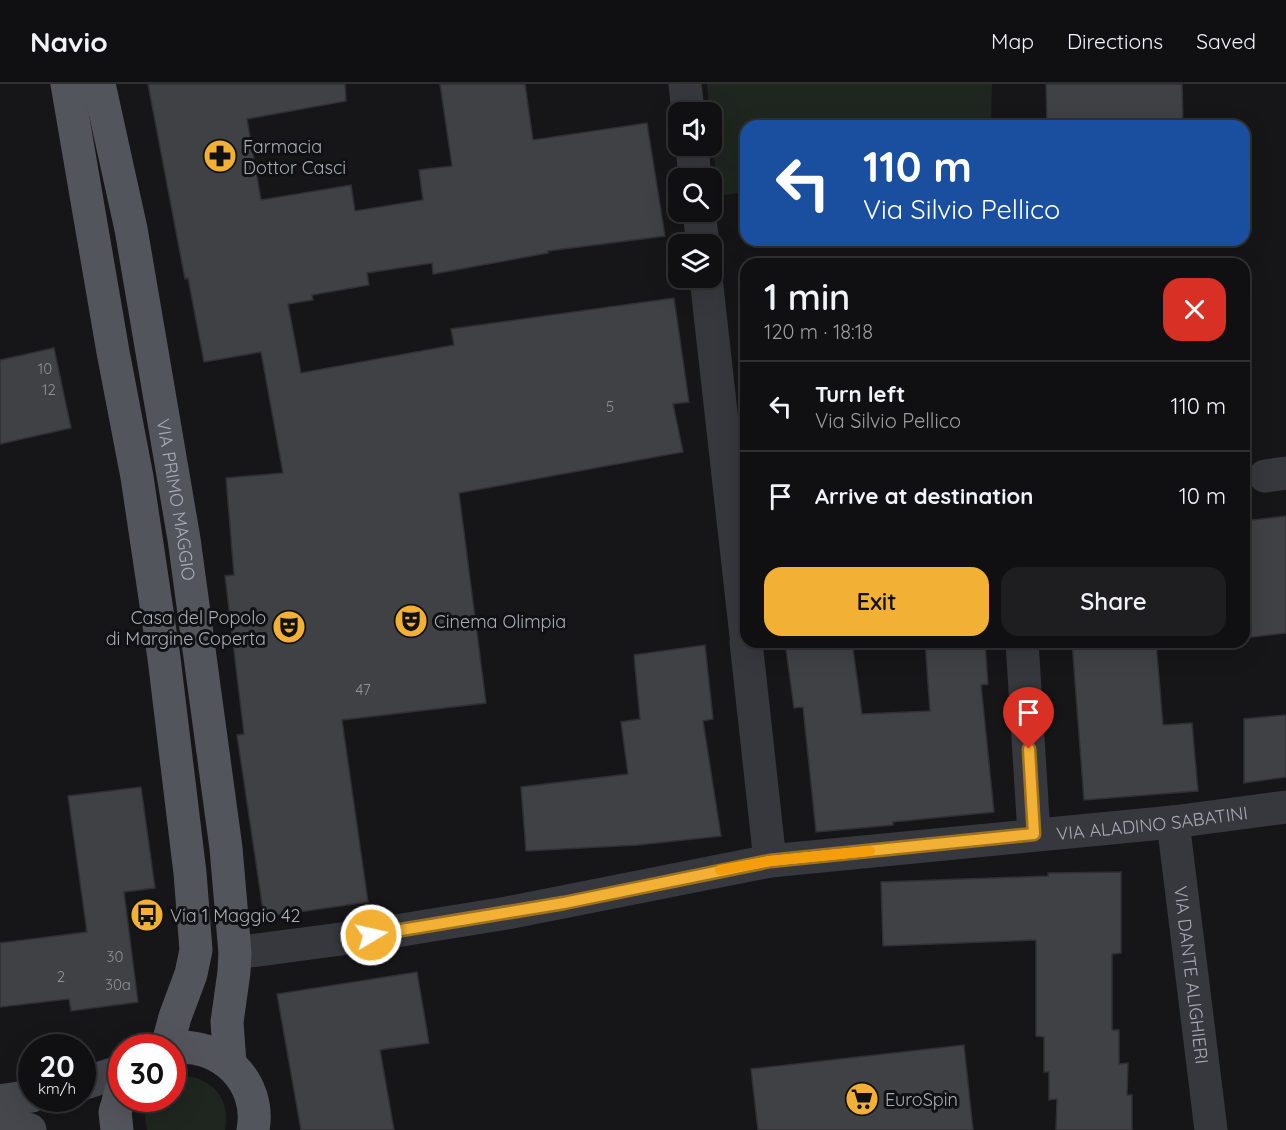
<!DOCTYPE html>
<meta charset="utf-8">
<style>
body{margin:0;font-family:Quicksand,sans-serif;background:#1e1e20;color:#f1f3f6;height:100vh;display:flex;flex-direction:column;font-size:22px;white-space:nowrap}
*{box-sizing:border-box;margin:0}
p{font-size:20px;color:#9c9d9f}
.icon{flex:none;width:33px;height:33px;fill:none;stroke:currentColor;stroke-width:2;stroke-linecap:round;stroke-linejoin:round}
.map{position:relative;flex:1;overflow:hidden}
.details{position:absolute;left:740px;top:174px;width:510px;height:390px;display:flex;flex-direction:column;background:#101012;border-radius:18px;box-shadow:0 6px 24px #0002,0 0 0 2px #303032}
.details>*{flex:none}
.banner{position:absolute;left:740px;top:36px;width:510px;height:126px;border-radius:18px;box-shadow:0 6px 24px #0002,0 0 0 2px #303032;background:#1a4fa0;color:#fff;overflow:hidden}
.controls{position:absolute;left:668px;top:18px;display:grid;gap:12px}
.controls a{display:grid;place-items:center;width:54px;height:54px;border-radius:12px;background:#101012;box-shadow:0 6px 24px #0002,0 0 0 2px #303032;font-size:30px}
.speed{position:absolute;left:18px;top:950px;display:flex;gap:12px;font-size:30px;font-weight:700;text-align:center}
.speed>*{display:grid;place-content:center;width:78px;height:78px;border-radius:50%;background:#101012;box-shadow:0 6px 24px #0002,0 0 0 2px #303032;line-height:1}
.speed small{font-size:15px;font-weight:400}
.speed .limit{border:9px solid #d22;background:#fff;color:#111}
.pin{position:absolute;display:grid;place-items:center;width:51px;height:51px;color:#fff;margin:-62px -26px;border-radius:50% 50% 50% 0;rotate:-45deg;box-shadow:0 0 6px #0007}
.pin .icon{rotate:45deg}
.me{position:absolute;width:66px;margin:-33px;rotate:81deg;stroke-linejoin:round;filter:drop-shadow(0 0 4px #0008)}
.turn{display:flex;align-items:center;gap:21px;height:126px;padding:0 24px;font-size:27px}
.turn .icon{width:78px;height:78px;stroke-width:2.5}
.turn b{display:block;font-size:42px;line-height:51px}
.round{display:grid;place-items:center;flex:none;width:63px;height:63px;border-radius:18px;background:#1e1e20}
.head{display:flex;align-items:center;justify-content:space-between;height:102px;padding:0 24px}
h1{font-size:36px;font-weight:600;line-height:45px}
.button{display:flex;gap:12px;margin-top:auto;padding:12px 24px}
.button a{flex:1;height:69px;border-radius:18px;background:#f2b134;color:#111;font-size:24px;font-weight:600;line-height:69px;text-align:center}
.button a+a{background:#1e1e20;color:#f1f3f6}
ul{padding:0;list-style:none}
li{display:flex;align-items:center;gap:18px;height:90px;padding:0 24px;border-top:2px solid #303032}
li div{flex:1}
li b{display:block;font-size:22px}
li em{font-style:normal}
header{display:flex;align-items:center;gap:36px;box-sizing:border-box;height:84px;padding:0 30px;background:#101012;border-bottom:2px solid #303032}
header strong{font-size:28px}
nav{display:flex;gap:33px;margin-inline-start:auto;font-size:21px}
.map>svg:first-child{display:block}
.green{fill:#1e261f}
.building{fill:#404145;stroke:#303034;stroke-width:1.5}
.lines{fill:none;stroke-linecap:round;stroke-linejoin:round}
.street{stroke:#37383d;stroke-width:33}
.secondary{stroke:#45474d;stroke-width:33}
.primary{stroke:#53555c;stroke-width:33}
.route-casing{stroke:#9d7322;stroke-width:15}
.route{stroke:#f2b134;stroke-width:10}
.slow{stroke:#f59e0b;stroke-width:10}
.labels{text-anchor:middle;dominant-baseline:central;stroke-width:6;stroke-linejoin:round;paint-order:stroke}
.number-label{font-size:15px;fill:#8e929b}
.poi-label{font-size:18px;fill:#a8adb8;stroke:#111113;text-anchor:start}
.street-label{font-size:18px;fill:#a8adb8;stroke:#111113}
</style>
<header>
<strong>Navio</strong>
<nav><a>Map</a><a>Directions</a><a>Saved</a></nav>
</header>
<div class="map">
<svg width="1286" height="1046" viewBox="0 0 1286 1046">
<rect width="100%" height="100%" fill="#161618"/>
<g class="green">
<path d="M 707,0 L 992,0 L 991,42 L 746,42 L 745,108 L 718,112 Z"/>
<path d="M 187,992 C 215,996 231,1018 225,1046 L 147,1046 L 145,1033 L 150,1014 L 172,1014 L 173,995 Z"/>
</g>
<g class="building">
<path d="M 148,0 L 345,0 L 346,17 L 247,35 L 261,116 L 351,101 L 355,127 L 423,116 L 419,86 L 452,82 L 440,0 L 525,0 L 533,56 L 647,39 L 665,152 L 548,167 L 548,169 L 433,190 L 432,179 L 367,189 L 369,201 L 312,211 L 313,216 L 288,220 L 301,289 L 454,261 L 451,245 L 674,214 L 689,318 L 673,320 L 683,368 L 459,409 L 486,619 L 342,636 L 368,818 L 264,833 L 237,651 L 244,650 L 225,492 L 234,491 L 226,394 L 283,389 L 261,268 L 204,278 L 188,194 L 185,195 Z"/>
<path d="M 1046,0 L 1182,0 L 1183,42 L 1047,42 Z"/>
<path d="M 54,264 L 71,344 L 0,360 L 0,276 Z"/>
<path d="M 1286,432 L 1286,549 L 1244,554 L 1244,437 Z"/>
<path d="M 785,558 L 852,558 L 862,630 L 930,627 L 925,558 L 985,558 L 988,600 L 981,601 L 994,728 L 893,738 L 893,741 L 816,748 L 803,623 L 794,624 Z"/>
<path d="M 1072,558 L 1156,558 L 1163,641 L 1192,639 L 1198,707 L 1084,716 Z"/>
<path d="M 705,561 L 713,635 L 703,637 L 721,752 L 638,761 L 526,767 L 521,703 L 628,690 L 621,638 L 640,635 L 634,571 Z"/>
<path d="M 1286,631 L 1286,693 L 1244,699 L 1244,635 Z"/>
<path d="M 141,703 L 155,804 L 124,808 L 138,918 L 71,927 L 69,915 L 0,923 L 0,859 L 87,848 L 68,712 Z"/>
<path d="M 1121,788 L 1121,869 L 1112,870 L 1112,946 L 1119,946 L 1119,980 L 1128,979 L 1127,1011 L 1132,1011 L 1132,1046 L 1056,1046 L 1057,1015 L 1049,1016 L 1049,988 L 1044,988 L 1044,953 L 1036,952 L 1036,856 L 883,862 L 881,798 L 1048,792 L 1048,789 Z"/>
<path d="M 417,888 L 429,959 L 380,966 L 394,1046 L 301,1046 L 277,910 Z"/>
<path d="M 964,961 L 973,1046 L 758,1046 L 751,985 Z"/>
</g>
<g class="lines">
<g class="street">
<path d="M 685,0 L 688,28"/>
<path d="M 692,62 L 695,94"/>
<path d="M 699,128 L 703,160"/>
<path d="M 706,194 L 746,552"/>
<path d="M 1265,392 L 1286,389"/>
<path d="M 746,558 L 770,777"/>
<path d="M 1022,558 L 1034,750"/>
<path id="s1" d="M 1173,738 L 1211,1046"/>
<path id="s2" d="M 235,869 L 371,851 L 507,829 L 770,777 L 1173,738 L 1286,723"/>
</g>
<g class="secondary">
<path d="M 82,1000 L 122,987"/>
<path d="M 0,1017 L 32,1012"/>
<path d="M 0,1036 L 30,1046"/>
</g>
<g class="primary">
<path d="M 67,0 L 113,268 L 137,393 L 164,574 L 190,789 L 196,866 L 191,890 L 175,933 L 167,963"/>
<path id="s3" d="M 99,0 L 131,145 L 184,455 L 226,764 L 235,869 L 234,888 L 227,938 L 230,980"/>
<path d="M 172,964 C 220,957 262,998 253,1046"/>
<path d="M 117,1046 L 115,1028 L 122,1004"/>
</g>
</g>
<g class="lines">
<g class="route-casing">
<path id="route" d="M 371,851 L 564,819 L 770,777 L 1034,750 L 1029,665"/>
</g>
<use href="#route" class="route"/>
<path class="slow" d="M 720,786 L 770,777 L 870,767"/>
</g>
<defs>
<g id="pharmacy-disc" transform="scale(1.725)"><circle r="9.5" fill="#f2b134" stroke="#111113"/><path d="M-2-6h4v4h4v4h-4v4h-4v-4h-4v-4h4Z" fill="#111"/></g>
<g id="theatre-disc" transform="scale(1.725)"><circle r="9.5" fill="#f2b134" stroke="#111113"/><path d="M-5-5.5Q0-4 5-5.5V0Q5 5 0 6Q-5 5-5 0ZM-3.3-2.5H-1v1.5H-3.3ZM1-2.5H3.3v1.5H1ZM-2.8 1Q0 5.5 2.8 1Z" fill="#111"/></g>
<g id="bus-disc" transform="scale(1.725)"><circle r="9.5" fill="#f2b134" stroke="#111113"/><path d="M-5-6H5V4H4V6H2V4H-2V6H-4V4H-5ZM-3.5-4V0h7V-4ZM-3.5 1.2v1.5H-2V1.2ZM2 1.2v1.5H3.5V1.2Z" fill="#111"/></g>
<g id="supermarket-disc" transform="scale(1.725)"><circle r="9.5" fill="#f2b134" stroke="#111113"/><path d="M-6-5.5h2.5l.6 2H6L4.5 2H-2.5L-4.4-4H-6ZM-1.5 3.2a1.3 1.3 0 1 0 .1 0ZM3 3.2a1.3 1.3 0 1 0 .1 0Z" fill="#111"/></g>
</defs>
<g fill-rule="evenodd">
<use href="#pharmacy-disc" x="220" y="72"/>
<use href="#theatre-disc" x="411" y="537"/>
<use href="#theatre-disc" x="289" y="543"/>
<use href="#bus-disc" x="147" y="831"/>
<use href="#supermarket-disc" x="862" y="1015"/>
</g>
<g class="labels">
<g class="number-label">
<text x="45" y="284">10</text>
<text x="49" y="305">12</text>
<text x="610" y="322">5</text>
<text x="363" y="605">47</text>
<text x="115" y="872">30</text>
<text x="61" y="892">2</text>
<text x="118" y="900">30a</text>
</g>
<g class="poi-label">
<text x="243" y="62">Farmacia<tspan x="243" dy="21">Dottor Casci</tspan></text>
<text x="266" y="533" text-anchor="end">Casa del Popolo<tspan x="266" dy="21">di Margine Coperta</tspan></text>
<text x="434" y="537">Cinema Olimpia</text>
<text x="170" y="831">Via 1 Maggio 42</text>
<text x="885" y="1015">EuroSpin</text>
</g>
<g class="street-label">
<text stroke="none"><textPath href="#s3" startOffset="423">VIA PRIMO MAGGIO</textPath></text>
<text stroke="none"><textPath href="#s2" startOffset="927">VIA ALADINO SABATINI</textPath></text>
<text stroke="none"><textPath href="#s1" startOffset="154">VIA DANTE ALIGHIERI</textPath></text>
</g>
</g>
</svg>
<div class="controls">
<a><svg class="icon" aria-label="sound" viewBox="0 0 24 24"><path d="M4 9h4l5-4v14l-5-4H4zM17 9q2 3 0 6"/></svg></a>
<a><svg class="icon" aria-label="search" viewBox="0 0 24 24"><circle cx="10" cy="10" r="6"/><path d="M15 15l6 6"/></svg></a>
<a><svg class="icon" aria-label="layers" viewBox="0 0 24 24"><path d="M12 4l9 5-9 5-9-5zM3 14l9 5 9-5"/></svg></a>
</div>
<div class="speed"><div>20<small>km/h</small></div><div class="limit">30</div></div>
<div class="pin" style="left:1029px;top:665px;background:#d93025"><svg class="icon" aria-label="arrive" viewBox="0 0 24 24"><path d="M6 21V4h12l-3 4 3 4H6"/></svg></div>
<svg class="me" style="left:371px;top:851px" viewBox="-20 -20 40 40"><circle r="17" fill="#f2b134" stroke="#fff" stroke-width="3"/><path d="M0-11L8 9 0 5-8 9z" fill="#fff"/></svg>
<div class="banner">
<div class="turn"><svg class="icon" aria-label="left" viewBox="0 0 24 24"><path d="M17 20v-9H6M10 6l-5 5 5 5"/></svg><div><b>110 m</b>Via Silvio Pellico</div></div>
</div>
<section class="details">
<div class="head"><div><h1>1 min</h1><p>120 m · 18:18</p></div><a class="round" style="background:#d93025;color:#fff"><svg class="icon" aria-label="close" viewBox="0 0 24 24"><path d="M6 6l12 12M18 6L6 18"/></svg></a></div>
<ul>
<li><svg class="icon" aria-label="left" viewBox="0 0 24 24"><path d="M17 20v-9H6M10 6l-5 5 5 5"/></svg><div><b>Turn left</b><p>Via Silvio Pellico</p></div><em>110 m</em></li>
<li><svg class="icon" aria-label="arrive" viewBox="0 0 24 24"><path d="M6 21V4h12l-3 4 3 4H6"/></svg><div><b>Arrive at destination</b></div><em>10 m</em></li>
</ul>
<div class="button"><a>Exit</a><a>Share</a></div>
</section>
</div>
